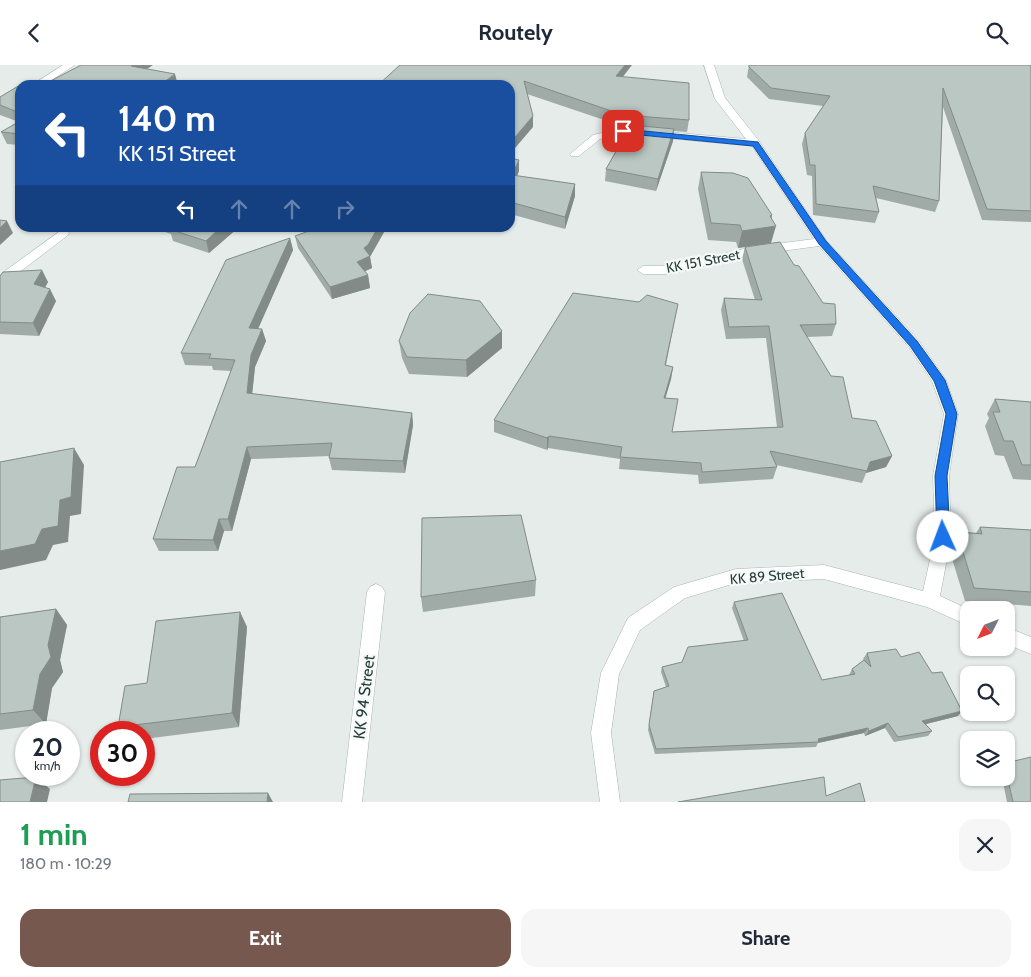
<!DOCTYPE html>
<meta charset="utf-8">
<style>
body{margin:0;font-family:Cabin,sans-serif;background:#f6f6f7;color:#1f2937;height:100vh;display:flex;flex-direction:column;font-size:19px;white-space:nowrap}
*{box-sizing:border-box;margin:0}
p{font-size:16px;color:#747a83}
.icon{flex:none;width:28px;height:28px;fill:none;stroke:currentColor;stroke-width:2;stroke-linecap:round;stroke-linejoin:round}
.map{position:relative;height:737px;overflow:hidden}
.drawer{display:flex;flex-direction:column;background:#fff;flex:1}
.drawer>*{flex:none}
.guide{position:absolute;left:15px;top:15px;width:500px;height:152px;border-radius:15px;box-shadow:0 1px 4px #0004;background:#1a4fa0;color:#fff;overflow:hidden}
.needle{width:32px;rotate:228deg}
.tools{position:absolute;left:960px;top:536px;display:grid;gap:10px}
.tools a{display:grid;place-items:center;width:55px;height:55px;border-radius:10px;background:#fff;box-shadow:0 1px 4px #0004;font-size:25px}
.speed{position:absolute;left:15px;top:656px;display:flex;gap:10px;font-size:25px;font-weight:700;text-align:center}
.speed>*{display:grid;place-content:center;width:65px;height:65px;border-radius:50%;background:#fff;box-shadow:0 1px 4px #0004;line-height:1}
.speed small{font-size:12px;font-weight:400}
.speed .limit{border:8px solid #d22;background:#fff;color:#111}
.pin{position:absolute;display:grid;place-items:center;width:42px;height:42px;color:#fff;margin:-21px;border-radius:10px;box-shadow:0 2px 8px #0006}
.me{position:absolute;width:55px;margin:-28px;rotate:358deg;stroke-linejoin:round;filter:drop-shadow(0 0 4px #0008)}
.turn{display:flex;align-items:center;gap:18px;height:105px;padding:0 20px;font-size:22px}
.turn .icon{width:65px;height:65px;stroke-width:2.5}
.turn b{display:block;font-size:35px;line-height:42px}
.lanes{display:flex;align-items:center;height:48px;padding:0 20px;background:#0003;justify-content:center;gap:25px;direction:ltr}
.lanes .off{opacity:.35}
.round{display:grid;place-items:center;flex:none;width:52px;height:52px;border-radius:15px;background:#f6f6f7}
.head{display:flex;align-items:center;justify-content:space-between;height:85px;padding:0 20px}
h1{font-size:30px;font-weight:700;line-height:38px;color:#1e9e55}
.button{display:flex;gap:10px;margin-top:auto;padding:10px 20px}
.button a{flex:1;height:58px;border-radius:15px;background:#77584f;color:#fff;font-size:20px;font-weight:700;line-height:58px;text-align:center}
.button a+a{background:#f6f6f7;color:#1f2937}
header{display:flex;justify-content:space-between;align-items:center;height:65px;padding:0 20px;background:#fff;font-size:22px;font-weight:700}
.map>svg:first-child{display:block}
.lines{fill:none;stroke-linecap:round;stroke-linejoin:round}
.minor-casing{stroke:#a8b4b1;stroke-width:1}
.minor{fill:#fff;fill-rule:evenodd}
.wall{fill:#a0aba8}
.shaded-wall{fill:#828b88}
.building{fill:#bac7c3;stroke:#828b88}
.route{fill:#1a73e8;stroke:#114b97}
.labels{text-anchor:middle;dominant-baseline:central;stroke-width:4.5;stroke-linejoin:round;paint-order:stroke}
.street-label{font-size:14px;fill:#263c38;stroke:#f5f9f7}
.near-street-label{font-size:16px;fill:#263c38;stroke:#f5f9f7}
</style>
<header><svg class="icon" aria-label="back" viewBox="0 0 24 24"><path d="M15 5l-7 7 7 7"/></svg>Routely<svg class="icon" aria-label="search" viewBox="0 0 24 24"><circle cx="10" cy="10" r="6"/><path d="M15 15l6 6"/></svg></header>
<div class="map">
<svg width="1031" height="737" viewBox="0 0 1031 737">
<rect width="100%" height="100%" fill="#e5ecea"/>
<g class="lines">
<g class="minor-casing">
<g id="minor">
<path d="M 63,0 L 75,0 L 44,20 L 32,20 Z"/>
<path d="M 704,0 L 714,0 L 725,33 L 759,76 L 826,175 L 919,276 L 946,315 L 958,349 L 949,411 L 951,472 L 940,531 L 970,545 L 969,561 L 927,542 L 824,514 L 736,518 L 685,533 L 640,565 L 619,609 L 611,668 L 620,737 L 600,737 L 591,668 L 601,608 L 628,553 L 674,522 L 736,504 L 824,500 L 923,526 L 935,472 L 933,411 L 944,349 L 932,316 L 909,282 L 819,181 L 752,190 L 670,209 L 643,209 L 637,205 L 643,201 L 670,201 L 752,182 L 814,174 L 752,81 L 623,69 L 600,74 L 579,91 L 571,91 L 570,89 L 593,70 L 623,63 L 746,74 L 715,34 Z"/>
<path d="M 63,164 L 67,165 L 69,168 L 67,171 L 13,212 L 5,222 L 0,223 L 0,211 L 5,206 Z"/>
<path d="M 376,519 L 382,522 L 385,527 L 362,737 L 342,737 L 367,527 L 370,522 Z"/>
<path d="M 1006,562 L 1031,572 L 1031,589 L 1006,579 Z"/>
</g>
</g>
<use href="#minor" class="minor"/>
</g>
<g class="wall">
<path d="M 749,0 L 1031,0 L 1031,157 L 982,155 L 943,42 L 939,136 L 935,147 L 876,133 L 879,147 L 875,158 L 813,150 L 812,111 L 807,110 L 802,79 L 805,68 L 823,41 L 769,34 L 747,12 Z"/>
<path d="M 623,12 L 689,55 L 687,67 L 674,66 L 673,76 L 656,126 L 605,116 L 606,104 L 630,62 L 622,61 L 527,29 L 533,62 L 510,20 L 378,20 Z"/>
<path d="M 20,20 L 20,80 L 7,79 L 1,67 L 19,57 L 0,50 L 0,32 Z"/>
<path d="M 510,93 L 519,106 L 517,111 L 575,119 L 575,131 L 565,164 L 510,149 Z"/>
<path d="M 701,107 L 772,150 L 771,178 L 738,183 L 736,177 L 708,175 L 698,124 Z"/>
<path d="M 153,162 L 239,162 L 209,188 L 173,176 L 171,169 L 153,163 Z"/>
<path d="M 295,171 L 370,192 L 372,203 L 365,206 L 368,210 L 370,223 L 332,234 L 298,183 Z"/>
<path d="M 290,173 L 293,185 L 258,264 L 262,264 L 266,276 L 255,302 L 252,329 L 412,348 L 413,360 L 405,408 L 332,405 L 329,393 L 330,391 L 251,394 L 232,466 L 224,466 L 218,486 L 159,486 L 153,474 L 195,402 L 231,306 L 213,305 L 212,301 L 185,300 L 181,288 Z"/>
<path d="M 745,182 L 794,200 L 836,259 L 832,271 L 807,272 L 852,353 L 892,391 L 886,402 L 866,408 L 862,418 L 776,400 L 777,402 L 773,414 L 699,419 L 698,410 L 619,404 L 620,394 L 548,383 L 547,385 L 494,367 L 494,355 L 639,237 L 678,239 L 666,300 L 673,302 L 671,314 L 665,333 L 672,367 L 777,362 L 766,273 L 726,274 L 721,245 L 724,233 L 755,235 L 742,194 Z"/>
<path d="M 0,211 L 48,217 L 45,222 L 56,236 L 39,271 L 0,269 Z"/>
<path d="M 502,266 L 502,283 L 467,312 L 409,309 L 402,293 L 399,276 Z"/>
<path d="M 995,334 L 1031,337 L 1031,415 L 1013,414 L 1004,391 L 995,390 L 985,361 L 989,353 L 987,349 Z"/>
<path d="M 980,462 L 1031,465 L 1031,541 L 965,536 L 950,487 L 951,481 L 960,467 L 976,468 Z"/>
<path d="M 536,515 L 535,531 L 423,547 L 421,532 Z"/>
<path d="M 734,537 L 822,615 L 849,610 L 852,604 L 864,595 L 863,594 L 867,588 L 901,592 L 958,651 L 926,659 L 932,666 L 928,671 L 894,677 L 885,663 L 865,671 L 864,668 L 818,678 L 816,682 L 655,689 L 648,665 L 654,626 L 666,622 L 661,607 L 662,602 L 682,597 L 744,576 L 732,543 Z"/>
<path d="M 56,544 L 67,560 L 60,595 L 63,607 L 52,623 L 46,659 L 0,665 L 0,552 Z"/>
<path d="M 240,547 L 247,562 L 239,662 L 144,674 L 144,668 L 122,668 L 118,662 L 147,618 Z"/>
<path d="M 1006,698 L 1031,737 L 1007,737 L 1002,712 L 1006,712 Z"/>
</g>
<g class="shaded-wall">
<path d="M 133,0 L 153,0 L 135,12 L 131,1 Z"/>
<path d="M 625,0 L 632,0 L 615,22 L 616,11 Z"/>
<path d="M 175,9 L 178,20 L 160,20 Z"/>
<path d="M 533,51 L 533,62 L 510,89 L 510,78 Z"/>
<path d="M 674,64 L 673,76 L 656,126 L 658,114 Z"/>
<path d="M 519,95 L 519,106 L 512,122 L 512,110 Z"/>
<path d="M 575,119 L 575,131 L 565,164 L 565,152 Z"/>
<path d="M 772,150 L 769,162 L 776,161 L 771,178 L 738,183 L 742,166 Z"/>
<path d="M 7,156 L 13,168 L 0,180 L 0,163 Z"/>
<path d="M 221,162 L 239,162 L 209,188 L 206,176 Z"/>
<path d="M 378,162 L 387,162 L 370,192 L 372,203 L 359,209 L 357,197 L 364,183 Z"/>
<path d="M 290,173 L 293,185 L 253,275 L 249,263 Z"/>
<path d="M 42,205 L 48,217 L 40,232 L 34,219 Z"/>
<path d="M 368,210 L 370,223 L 332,234 L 330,222 Z"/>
<path d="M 50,224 L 56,236 L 39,271 L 33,258 Z"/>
<path d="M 262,264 L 266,276 L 255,302 L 251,340 L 247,328 L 251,290 Z"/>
<path d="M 502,266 L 502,283 L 467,312 L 466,295 Z"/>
<path d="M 673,302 L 671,314 L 662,345 L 664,333 Z"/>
<path d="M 412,348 L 413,360 L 405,408 L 403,396 Z"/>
<path d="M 549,371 L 548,383 L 547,385 L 547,373 Z"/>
<path d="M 247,382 L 251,394 L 232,466 L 228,454 Z"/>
<path d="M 74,383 L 84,400 L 81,449 L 70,451 L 68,477 L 53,480 L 46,495 L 0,505 L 0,486 L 42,464 Z"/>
<path d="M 892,391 L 886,402 L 866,408 L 870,397 Z"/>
<path d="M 219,454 L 224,466 L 218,486 L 213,475 Z"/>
<path d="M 56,544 L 67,560 L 60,595 L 63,607 L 52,623 L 46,659 L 33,645 L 40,609 L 48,580 Z"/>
<path d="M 240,547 L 247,562 L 239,662 L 232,648 Z"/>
<path d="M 962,646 L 958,651 L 918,661 L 922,656 Z"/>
<path d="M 888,658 L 885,663 L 865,671 L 869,666 Z"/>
<path d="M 868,663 L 864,668 L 818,678 L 819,677 L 818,674 Z"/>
<path d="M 36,712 L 50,724 L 47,737 L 30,737 Z"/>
<path d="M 268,728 L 273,737 L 267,737 Z"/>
</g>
<g class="building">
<path d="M 81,0 L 133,0 L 131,1 L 175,9 L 160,20 L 43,20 Z"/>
<path d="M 400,0 L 625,0 L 616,11 L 689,18 L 689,55 L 623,50 L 524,16 L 533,51 L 510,78 L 510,20 L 378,20 Z"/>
<path d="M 749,0 L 1031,0 L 1031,146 L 987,144 L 943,23 L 939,136 L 873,121 L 879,147 L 816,139 L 815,100 L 810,100 L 805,68 L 830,31 L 771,23 L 749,2 Z"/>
<path d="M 24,18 L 30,20 L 20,20 Z"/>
<path d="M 20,20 L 20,48 L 0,40 L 0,32 Z"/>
<path d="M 20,56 L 20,69 L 1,67 Z"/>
<path d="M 631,60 L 674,64 L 658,114 L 606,104 Z"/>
<path d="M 510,93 L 519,95 L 512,110 L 575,119 L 565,152 L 510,137 Z"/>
<path d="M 701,107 L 733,108 L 748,113 L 772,150 L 770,151 L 776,161 L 742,166 L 740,160 L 711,158 Z"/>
<path d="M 0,155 L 7,156 L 0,163 Z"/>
<path d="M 171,162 L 221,162 L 206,176 L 169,164 Z"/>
<path d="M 320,162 L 378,162 L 368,180 L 364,183 L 370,191 L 357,197 L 368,210 L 330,222 L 295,171 Z"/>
<path d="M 290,173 L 249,263 L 262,264 L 251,290 L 247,328 L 412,348 L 403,396 L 329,393 L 332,378 L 247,382 L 228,454 L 219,454 L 213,475 L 153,474 L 177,402 L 195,402 L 235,295 L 209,293 L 211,289 L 181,288 L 226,195 Z"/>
<path d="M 780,177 L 794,200 L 799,201 L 823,238 L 835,239 L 836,259 L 800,260 L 831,311 L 843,312 L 852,353 L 876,356 L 892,391 L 870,397 L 867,406 L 770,386 L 777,402 L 702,407 L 701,398 L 620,392 L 622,382 L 549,371 L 547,373 L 494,355 L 573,228 L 639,237 L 647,230 L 678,239 L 665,300 L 673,302 L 664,333 L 678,334 L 672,367 L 783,362 L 769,261 L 729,262 L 724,233 L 762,235 L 745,182 Z"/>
<path d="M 42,205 L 34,219 L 50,224 L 33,258 L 0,257 L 0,211 L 3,207 Z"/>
<path d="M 428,229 L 480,236 L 502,266 L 466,295 L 407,292 L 399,276 L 410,248 Z"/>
<path d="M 995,334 L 1031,337 L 1031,400 L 1022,400 L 1013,376 L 1004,376 L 993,347 L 1000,347 Z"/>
<path d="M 74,383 L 71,432 L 60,435 L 58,461 L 42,464 L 35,479 L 0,486 L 0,397 Z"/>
<path d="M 521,450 L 536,515 L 421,532 L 422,453 Z"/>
<path d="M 980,462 L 1031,465 L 1031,527 L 974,523 L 959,474 L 960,467 L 982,469 Z"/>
<path d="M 782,528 L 822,615 L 855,609 L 852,604 L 864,595 L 871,602 L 867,588 L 896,584 L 901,592 L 919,587 L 932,608 L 942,607 L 962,646 L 922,656 L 932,666 L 898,672 L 888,658 L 869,666 L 868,663 L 818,674 L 819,677 L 656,684 L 649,660 L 654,626 L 669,621 L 662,602 L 682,597 L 688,582 L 748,575 L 734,537 Z"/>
<path d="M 56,544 L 48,580 L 51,592 L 40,609 L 33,645 L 0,649 L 0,552 Z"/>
<path d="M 240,547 L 232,648 L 118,662 L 125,621 L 147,618 L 156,556 Z"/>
<path d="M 1031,692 L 1031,737 L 1013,737 L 1006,706 L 1006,698 Z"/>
<path d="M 36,712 L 30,737 L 0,737 L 0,715 Z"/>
<path d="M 824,712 L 826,731 L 860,718 L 865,737 L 678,737 Z"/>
<path d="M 268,728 L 267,737 L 128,737 L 130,729 Z"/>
</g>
<path class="route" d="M 623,64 L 758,77 L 826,176 L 917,276 L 945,315 L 957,349 L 947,411 L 950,472 L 948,476 L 943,477 L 937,472 L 935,411 L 946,349 L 934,316 L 910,281 L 819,179 L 753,81 L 620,68 L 619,66 Z"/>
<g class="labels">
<g class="street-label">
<text transform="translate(703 196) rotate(-11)">KK 151 Street</text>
<text transform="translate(767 511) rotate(-5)">KK 89 Street</text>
</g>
<g class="near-street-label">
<text transform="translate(364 632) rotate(-83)">KK 94 Street</text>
</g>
</g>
</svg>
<div class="tools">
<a><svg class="needle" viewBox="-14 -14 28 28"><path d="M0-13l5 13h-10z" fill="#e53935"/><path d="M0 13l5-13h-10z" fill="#747a83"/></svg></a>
<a><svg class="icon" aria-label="search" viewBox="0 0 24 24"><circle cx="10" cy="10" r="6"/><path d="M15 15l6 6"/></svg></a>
<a><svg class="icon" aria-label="layers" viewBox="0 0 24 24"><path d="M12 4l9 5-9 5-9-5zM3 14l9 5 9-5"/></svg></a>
</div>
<div class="speed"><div>20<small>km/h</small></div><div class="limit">30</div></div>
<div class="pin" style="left:623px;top:66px;background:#d93025"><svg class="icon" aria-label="arrive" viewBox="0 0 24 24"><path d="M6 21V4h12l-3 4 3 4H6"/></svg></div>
<svg class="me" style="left:943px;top:472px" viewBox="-20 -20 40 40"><circle r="19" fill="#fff"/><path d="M0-13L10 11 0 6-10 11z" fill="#1a73e8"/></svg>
<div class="guide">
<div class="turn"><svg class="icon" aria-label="left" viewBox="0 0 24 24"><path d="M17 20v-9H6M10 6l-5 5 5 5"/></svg><div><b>140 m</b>KK 151 Street</div></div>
<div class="lanes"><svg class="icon" aria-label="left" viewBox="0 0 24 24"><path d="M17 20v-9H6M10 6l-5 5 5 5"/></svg><svg class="icon off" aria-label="ahead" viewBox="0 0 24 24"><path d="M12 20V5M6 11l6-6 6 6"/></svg><svg class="icon off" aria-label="ahead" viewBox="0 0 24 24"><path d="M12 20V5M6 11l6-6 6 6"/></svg><svg class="icon off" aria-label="right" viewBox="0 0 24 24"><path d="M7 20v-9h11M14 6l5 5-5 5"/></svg></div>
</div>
</div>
<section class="drawer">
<div class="head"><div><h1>1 min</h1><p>180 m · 10:29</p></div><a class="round"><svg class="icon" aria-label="close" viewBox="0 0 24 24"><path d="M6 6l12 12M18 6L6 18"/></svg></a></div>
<div class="button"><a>Exit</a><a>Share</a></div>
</section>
